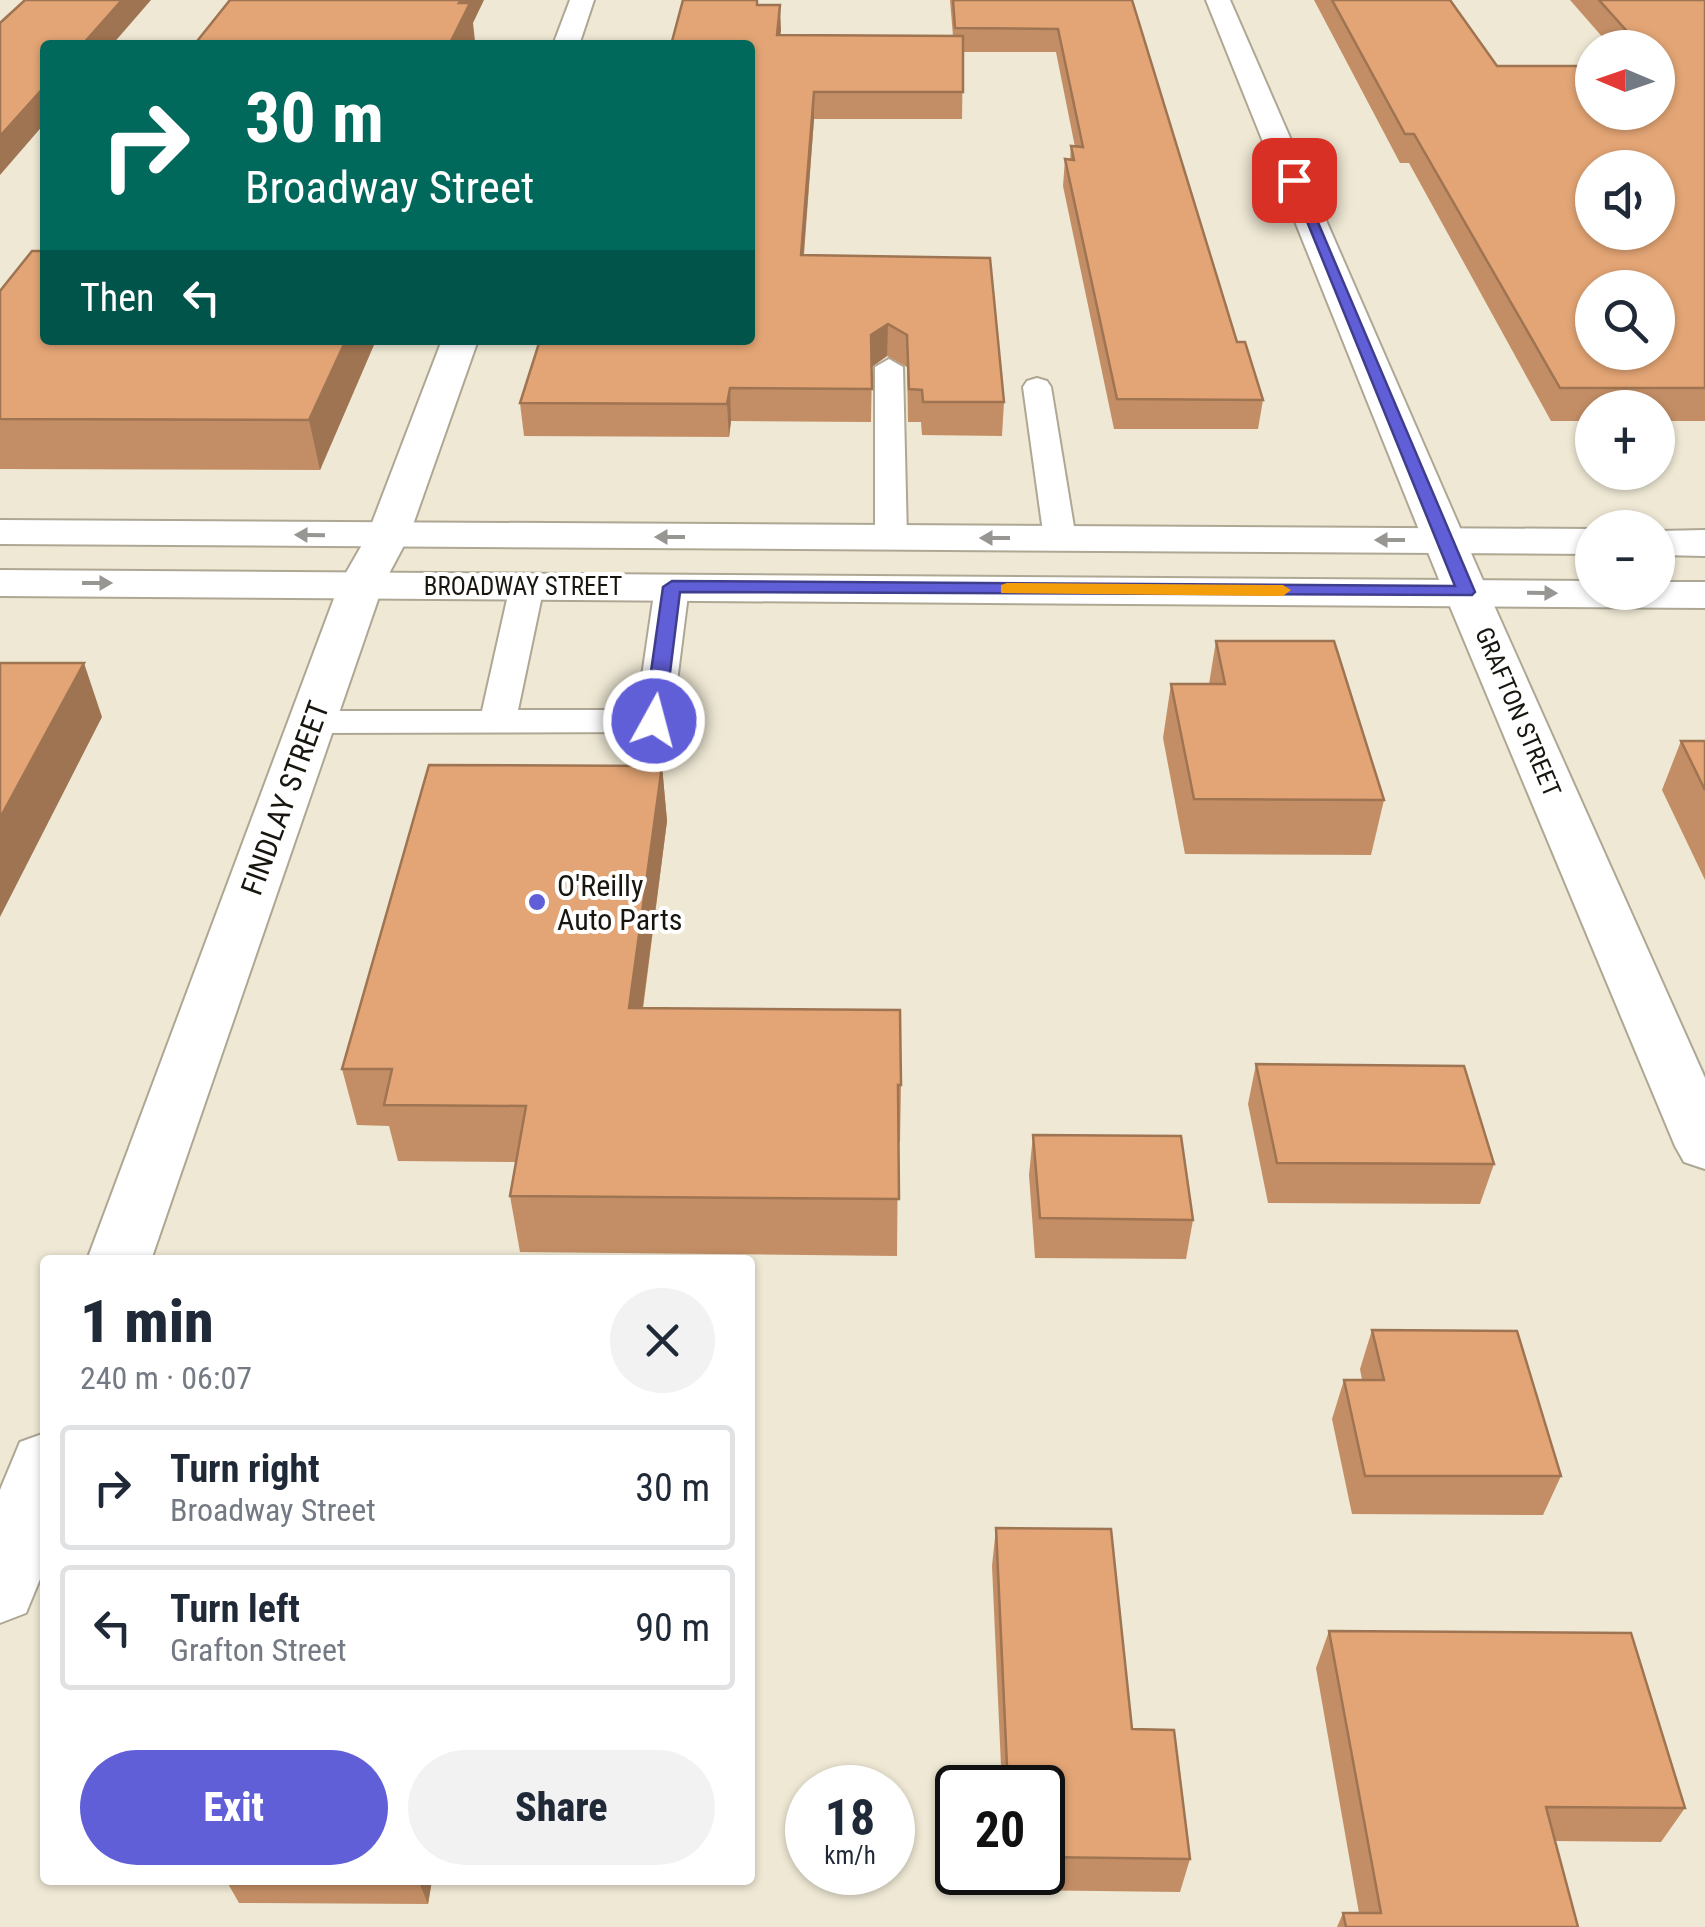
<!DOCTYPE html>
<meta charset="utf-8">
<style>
body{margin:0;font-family:"Roboto Condensed",sans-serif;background:#f2f2f3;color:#1f2937;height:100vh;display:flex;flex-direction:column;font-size:38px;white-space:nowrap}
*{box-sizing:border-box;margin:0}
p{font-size:32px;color:#747a83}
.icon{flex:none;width:55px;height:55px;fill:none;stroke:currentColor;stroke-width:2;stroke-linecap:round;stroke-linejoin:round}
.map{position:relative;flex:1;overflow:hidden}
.panel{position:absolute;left:40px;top:1255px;width:715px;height:630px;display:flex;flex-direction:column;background:#fff;border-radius:10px;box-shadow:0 2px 8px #0004}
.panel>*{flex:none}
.guide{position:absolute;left:40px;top:40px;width:715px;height:305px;border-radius:10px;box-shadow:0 2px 8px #0004;background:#00695c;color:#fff;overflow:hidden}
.needle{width:65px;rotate:272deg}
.fabs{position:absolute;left:1575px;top:30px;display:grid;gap:20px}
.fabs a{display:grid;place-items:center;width:100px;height:100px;border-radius:50%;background:#fff;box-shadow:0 2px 8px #0004;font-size:50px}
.speed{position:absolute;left:785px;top:1765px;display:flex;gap:20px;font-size:50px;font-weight:700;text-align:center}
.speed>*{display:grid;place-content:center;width:130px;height:130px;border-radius:50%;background:#fff;box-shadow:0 2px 8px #0004;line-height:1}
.speed small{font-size:25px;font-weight:400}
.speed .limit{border:5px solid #111;border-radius:15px;background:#fff;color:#111}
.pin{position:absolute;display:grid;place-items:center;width:85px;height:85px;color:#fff;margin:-42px;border-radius:20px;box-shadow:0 5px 15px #0006}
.me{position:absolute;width:110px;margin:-55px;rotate:7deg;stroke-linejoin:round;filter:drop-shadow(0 0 8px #0008)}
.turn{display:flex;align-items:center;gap:35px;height:210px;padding:0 40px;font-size:45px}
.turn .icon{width:130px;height:130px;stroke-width:2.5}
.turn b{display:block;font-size:70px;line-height:85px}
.then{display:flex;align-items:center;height:95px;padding:0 40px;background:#0003;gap:20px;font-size:38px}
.round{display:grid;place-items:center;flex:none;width:105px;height:105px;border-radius:52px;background:#f2f2f3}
.overview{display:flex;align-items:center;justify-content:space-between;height:170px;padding:0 40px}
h1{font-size:60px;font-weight:800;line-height:75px}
.action{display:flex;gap:20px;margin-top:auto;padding:20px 40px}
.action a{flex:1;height:115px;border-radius:60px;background:#615fd8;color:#fff;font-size:40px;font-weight:800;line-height:115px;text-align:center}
.action a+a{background:#f2f2f3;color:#1f2937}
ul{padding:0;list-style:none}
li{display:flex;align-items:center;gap:30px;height:125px;margin:0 20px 15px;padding:0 20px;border:5px solid #e0e1e3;border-radius:10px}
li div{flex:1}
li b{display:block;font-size:38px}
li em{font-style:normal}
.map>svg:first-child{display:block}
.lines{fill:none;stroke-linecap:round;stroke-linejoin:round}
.lane-casing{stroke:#ada794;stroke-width:4}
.street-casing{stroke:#ada794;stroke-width:4}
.primary-casing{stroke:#ada794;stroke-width:4}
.lane{fill:#fff;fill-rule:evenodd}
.street{fill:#fff;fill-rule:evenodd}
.primary{fill:#fff;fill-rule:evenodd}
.wall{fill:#c38e65}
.shaded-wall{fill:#9f7452}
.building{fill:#e3a575;stroke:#9f7452;stroke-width:2.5;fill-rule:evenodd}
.oneway{fill:#979693}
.route{fill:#615fd8;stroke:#3f3e8c;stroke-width:2.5}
.slow{fill:#f59e0b}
.poi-dot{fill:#615fd8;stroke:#fff;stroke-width:4}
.labels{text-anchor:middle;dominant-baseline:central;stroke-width:8;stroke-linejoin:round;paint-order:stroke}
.far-street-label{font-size:25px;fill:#18160f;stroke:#fff}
.street-label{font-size:30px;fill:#18160f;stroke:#fff}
.poi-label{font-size:30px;fill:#18160f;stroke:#fff;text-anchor:start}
</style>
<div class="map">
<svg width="1705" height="1927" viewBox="0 0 1705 1927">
<rect width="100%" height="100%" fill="#eee8d4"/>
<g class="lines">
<g class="lane-casing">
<g id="lane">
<path d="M 889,359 L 903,367 L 907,538 L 902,545 L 880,545 L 875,538 L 875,367 Z"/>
<path d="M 1037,378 L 1047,381 L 1051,387 L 1076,539 L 1071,546 L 1049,546 L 1044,539 L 1023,387 L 1027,381 Z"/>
<path d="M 527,576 L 539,579 L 544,586 L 518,710 L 637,710 L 655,587 L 660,580 L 684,580 L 689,587 L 672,721 L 667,729 L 654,732 L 312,733 L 299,730 L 294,722 L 299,714 L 312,711 L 482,711 L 510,586 L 515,579 Z"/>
</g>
</g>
<g class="street-casing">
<g id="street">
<path d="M 570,0 L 594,0 L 579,45 L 553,45 Z"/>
<path d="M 1206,0 L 1230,0 L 1488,592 L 1705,1078 L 1705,1169 L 1684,1162 L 1675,1146 L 1444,592 Z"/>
<path d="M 442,340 L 478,340 L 409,536 L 383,585 L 151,1260 L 87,1260 L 339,585 L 367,536 Z"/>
<path d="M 45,1433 L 45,1567 L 26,1613 L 0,1623 L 0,1490 L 20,1442 Z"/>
</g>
</g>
<g class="primary-casing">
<g id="primary">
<path d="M 0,520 L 1592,529 L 1592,554 L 0,544 Z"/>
<path d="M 1705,530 L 1705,556 L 1658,555 L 1658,531 Z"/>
<path d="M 0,570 L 1592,581 L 1592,592 L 1658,592 L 1658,582 L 1705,582 L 1705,608 L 0,596 Z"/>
</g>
</g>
<use href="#lane" class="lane"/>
<use href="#street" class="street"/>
<use href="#primary" class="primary"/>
</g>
<g class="wall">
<path d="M 950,0 L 1132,0 L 1237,342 L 1263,400 L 1258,429 L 1114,429 L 1063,186 L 1065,159 L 1070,160 L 1071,146 L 1075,147 L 1056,52 L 963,52 L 962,119 L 814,119 L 804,255 L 1004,402 L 1002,436 L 922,435 L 921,422 L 908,422 L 907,367 L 887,356 L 872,367 L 871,422 L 731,421 L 729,437 L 524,436 L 520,403 L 750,340 L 762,5 L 781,30 L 780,35 L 953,36 Z"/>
<path d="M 1314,0 L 1450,0 L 1497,66 L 1658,112 L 1658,48 L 1612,48 L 1570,0 L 1705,0 L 1705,421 L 1658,421 L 1658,408 L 1592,408 L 1592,421 L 1551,421 L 1409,163 L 1400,163 Z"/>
<path d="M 0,291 L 376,340 L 320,470 L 0,469 Z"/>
<path d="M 1216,641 L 1384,800 L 1371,855 L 1185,854 L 1163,738 L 1171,684 L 1209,684 Z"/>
<path d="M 1681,741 L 1705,741 L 1705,880 L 1662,790 Z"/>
<path d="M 662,766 L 667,821 L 643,1009 L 901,1085 L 900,1142 L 898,1142 L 897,1256 L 520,1252 L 510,1196 L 516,1162 L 398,1161 L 389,1126 L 357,1125 L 342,1069 Z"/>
<path d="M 1256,1064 L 1494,1164 L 1480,1204 L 1268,1203 L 1248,1104 Z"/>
<path d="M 1033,1135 L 1193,1220 L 1186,1259 L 1035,1258 L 1029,1175 Z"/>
<path d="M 1372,1330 L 1561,1476 L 1543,1515 L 1352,1514 L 1332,1419 L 1344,1380 L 1362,1380 L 1360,1369 Z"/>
<path d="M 996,1528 L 1132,1729 L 1190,1859 L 1180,1892 L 1007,1890 L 1006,1872 L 1042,1872 L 1042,1788 L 1002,1788 L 992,1566 Z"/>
<path d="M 1329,1631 L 1685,1808 L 1661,1842 L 1555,1841 L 1578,1927 L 1337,1927 L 1343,1913 L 1359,1913 L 1316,1668 Z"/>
<path d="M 226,1880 L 432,1880 L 428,1904 L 239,1903 Z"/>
</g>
<g class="shaded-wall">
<path d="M 122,0 L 151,0 L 112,45 L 82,45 Z"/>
<path d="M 461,0 L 484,0 L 473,23 L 475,41 L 474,45 L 449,45 Z"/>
<path d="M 780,5 L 781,30 L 777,61 L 777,35 Z"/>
<path d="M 45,86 L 45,123 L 0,175 L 0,136 Z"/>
<path d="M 814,92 L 814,119 L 801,286 L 801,255 Z"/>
<path d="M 888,324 L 887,356 L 871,367 L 871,335 Z"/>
<path d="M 346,340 L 376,340 L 320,470 L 309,420 Z"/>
<path d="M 730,388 L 731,421 L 729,437 L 727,404 Z"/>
<path d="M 84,663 L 102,717 L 0,917 L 0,818 Z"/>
<path d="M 662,766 L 667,821 L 635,1065 L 629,1008 Z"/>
<path d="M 418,1880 L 432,1880 L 428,1904 Z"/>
</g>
<g class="building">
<path d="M 25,0 L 122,0 L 82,45 L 45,45 L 45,86 L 0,136 L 0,23 Z"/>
<path d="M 230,0 L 461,0 L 459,3 L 470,3 L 449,45 L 194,45 Z"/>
<path d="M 683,0 L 757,0 L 757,5 L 780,5 L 777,35 L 963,36 L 963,92 L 814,92 L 801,255 L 990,258 L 1004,402 L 923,402 L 922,390 L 909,389 L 907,335 L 888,324 L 871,335 L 872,389 L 730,388 L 727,404 L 520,403 L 540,340 L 750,340 L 750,45 L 671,45 Z"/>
<path d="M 953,0 L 1132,0 L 1237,342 L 1245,342 L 1263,400 L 1117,399 L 1065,159 L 1074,160 L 1071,146 L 1083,147 L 1058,29 L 955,28 Z"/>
<path d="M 1332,0 L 1450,0 L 1497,66 L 1592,66 L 1592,112 L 1658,112 L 1658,67 L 1660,67 L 1658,64 L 1658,48 L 1642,48 L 1599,0 L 1705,0 L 1705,388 L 1560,388 L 1414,134 L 1405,134 ZM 1592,168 L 1658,168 L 1658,232 L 1592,232 ZM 1592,288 L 1658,288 L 1658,352 L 1592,352 Z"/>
<path d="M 32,251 L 45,251 L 45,340 L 346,340 L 309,420 L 0,419 L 0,291 Z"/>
<path d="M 1216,641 L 1334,641 L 1384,800 L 1194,799 L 1171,684 L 1225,684 Z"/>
<path d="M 0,663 L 84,663 L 0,818 Z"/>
<path d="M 1681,741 L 1705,741 L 1705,790 Z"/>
<path d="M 429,765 L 662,766 L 629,1008 L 900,1010 L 901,1085 L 898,1085 L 899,1199 L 510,1196 L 526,1106 L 384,1105 L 392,1069 L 342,1069 Z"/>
<path d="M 1256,1064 L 1464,1066 L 1494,1164 L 1277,1163 Z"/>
<path d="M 1033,1135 L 1181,1136 L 1193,1220 L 1040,1218 Z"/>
<path d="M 1372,1330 L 1517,1331 L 1561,1476 L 1365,1476 L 1344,1380 L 1384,1380 Z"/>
<path d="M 996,1528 L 1111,1529 L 1132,1729 L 1174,1730 L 1190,1859 L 1042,1857 L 1042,1788 L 1008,1788 Z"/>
<path d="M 1329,1631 L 1631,1633 L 1685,1808 L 1546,1807 L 1578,1927 L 1346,1927 L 1343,1913 L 1381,1913 Z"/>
</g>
<defs><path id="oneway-solid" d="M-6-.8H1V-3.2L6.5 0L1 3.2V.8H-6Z" transform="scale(2.5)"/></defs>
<g class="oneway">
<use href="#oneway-solid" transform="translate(310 535) rotate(-179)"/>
<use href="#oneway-solid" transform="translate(670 537) rotate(-180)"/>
<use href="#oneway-solid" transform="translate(995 538) rotate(-180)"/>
<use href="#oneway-solid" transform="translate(1390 540) rotate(-180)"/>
<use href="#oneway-solid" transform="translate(97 583)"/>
<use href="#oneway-solid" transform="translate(1542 593) rotate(1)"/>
</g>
<path class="route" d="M 1289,177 L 1300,180 L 1475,592 L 1472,595 L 680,592 L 664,721 L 654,727 L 647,725 L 644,721 L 663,587 L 672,581 L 1455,586 Z"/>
<path class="slow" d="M 1007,583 L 1283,585 L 1291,590 L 1283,596 L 1001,593 L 1001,585 Z"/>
<circle class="poi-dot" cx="537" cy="902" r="10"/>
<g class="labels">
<g class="far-street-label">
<text x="523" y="586">BROADWAY STREET</text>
<text transform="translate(1518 712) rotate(67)">GRAFTON STREET</text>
</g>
<g class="street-label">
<text transform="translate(285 798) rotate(-70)">FINDLAY STREET</text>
</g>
<g class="poi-label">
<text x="557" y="885">O'Reilly<tspan x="557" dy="34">Auto Parts</tspan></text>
</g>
</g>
</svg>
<div class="fabs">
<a><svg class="needle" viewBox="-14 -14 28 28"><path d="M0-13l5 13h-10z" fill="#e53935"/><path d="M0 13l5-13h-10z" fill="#747a83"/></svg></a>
<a><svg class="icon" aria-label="sound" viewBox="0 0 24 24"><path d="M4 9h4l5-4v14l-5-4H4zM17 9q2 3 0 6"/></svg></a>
<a><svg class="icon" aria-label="search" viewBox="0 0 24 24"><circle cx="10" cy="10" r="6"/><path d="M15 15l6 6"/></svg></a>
<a>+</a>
<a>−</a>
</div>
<div class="speed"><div>18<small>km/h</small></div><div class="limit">20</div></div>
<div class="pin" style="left:1294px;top:180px;background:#d93025"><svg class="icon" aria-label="arrive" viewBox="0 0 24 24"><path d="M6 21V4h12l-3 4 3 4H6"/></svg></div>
<svg class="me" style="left:654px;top:721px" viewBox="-20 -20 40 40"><circle r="17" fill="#615fd8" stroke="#fff" stroke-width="3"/><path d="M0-11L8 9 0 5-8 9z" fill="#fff"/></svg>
<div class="guide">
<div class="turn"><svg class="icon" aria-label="right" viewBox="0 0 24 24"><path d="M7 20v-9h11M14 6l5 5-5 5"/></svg><div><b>30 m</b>Broadway Street</div></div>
<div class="then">Then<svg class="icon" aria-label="left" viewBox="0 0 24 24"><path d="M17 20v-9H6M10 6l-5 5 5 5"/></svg></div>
</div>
<section class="panel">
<div class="overview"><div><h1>1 min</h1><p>240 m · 06:07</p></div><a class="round"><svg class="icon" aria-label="close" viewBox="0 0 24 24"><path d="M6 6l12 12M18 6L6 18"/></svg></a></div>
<ul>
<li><svg class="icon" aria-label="right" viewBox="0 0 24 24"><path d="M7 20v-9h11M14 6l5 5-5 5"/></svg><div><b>Turn right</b><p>Broadway Street</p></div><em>30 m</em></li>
<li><svg class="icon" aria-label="left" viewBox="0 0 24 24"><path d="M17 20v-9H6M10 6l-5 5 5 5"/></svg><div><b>Turn left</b><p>Grafton Street</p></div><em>90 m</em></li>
</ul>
<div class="action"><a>Exit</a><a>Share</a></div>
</section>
</div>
